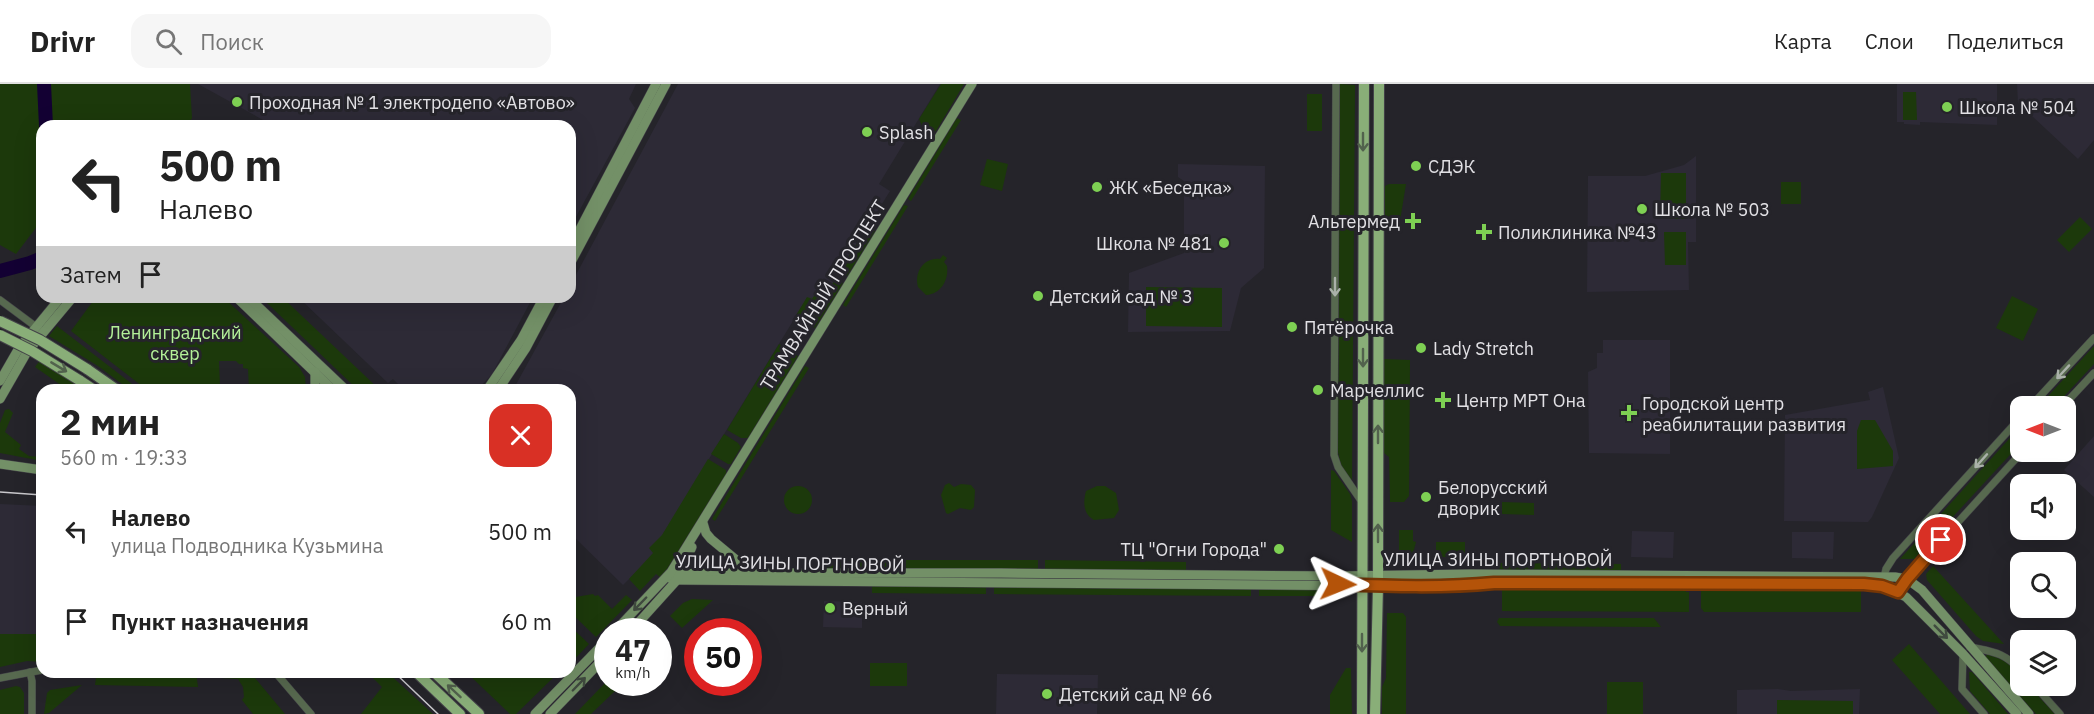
<!DOCTYPE html>
<html lang="ru">
<meta charset="utf-8">
<style>
body{margin:0;font-family:"IBM Plex Sans",sans-serif;background:#f6f6f6;color:#222;height:100vh;display:flex;flex-direction:column;font-size:22px;white-space:nowrap}
*{box-sizing:border-box;margin:0}
p{font-size:20px;color:#767676}
.icon{flex:none;width:33px;height:33px;fill:none;stroke:currentColor;stroke-width:2;stroke-linecap:round;stroke-linejoin:round}
.map{position:relative;flex:1;overflow:hidden}
.sheet{position:absolute;left:36px;top:300px;width:540px;height:294px;display:flex;flex-direction:column;background:#fff;border-radius:18px;box-shadow:0 6px 24px #0002}
.sheet>*{flex:none}
.guide{position:absolute;left:36px;top:36px;width:540px;height:183px;border-radius:18px;box-shadow:0 6px 24px #0002;background:#fff;color:#222;overflow:hidden}
.needle{width:39px;rotate:270deg}
.buttons{position:absolute;left:2010px;top:312px;display:grid;gap:12px}
.buttons a{display:grid;place-items:center;width:66px;height:66px;border-radius:12px;background:#fff;box-shadow:0 6px 24px #0002;font-size:30px}
.speed{position:absolute;left:594px;top:534px;display:flex;gap:12px;font-size:30px;font-weight:700;text-align:center}
.speed>*{display:grid;place-content:center;width:78px;height:78px;border-radius:50%;background:#fff;box-shadow:0 6px 24px #0002;line-height:1}
.speed small{font-size:15px;font-weight:400}
.speed .limit{border:9px solid #d22;background:#fff;color:#111}
.pin{position:absolute;display:grid;place-items:center;width:51px;height:51px;color:#fff;margin:-26px;border:3px solid #fff;border-radius:50%;box-shadow:0 2px 6px #0007}
.me{position:absolute;width:66px;margin:-33px;rotate:92deg;stroke-linejoin:round;filter:drop-shadow(0 0 4px #0008)}
.turn{display:flex;align-items:center;gap:21px;height:126px;padding:0 24px;font-size:27px}
.turn .icon{width:78px;height:78px;stroke-width:2.5}
.turn b{display:block;font-size:42px;line-height:51px}
.then{display:flex;align-items:center;height:57px;padding:0 24px;background:#0003;gap:12px;font-size:22px}
.round{display:grid;place-items:center;flex:none;width:63px;height:63px;border-radius:18px;background:#f6f6f6}
.headline{display:flex;align-items:center;justify-content:space-between;height:102px;padding:0 24px}
h1{font-size:36px;font-weight:800;line-height:45px}
ul{padding:0;list-style:none}
li{display:flex;align-items:center;gap:18px;height:90px;padding:0 24px}
li div{flex:1}
li b{display:block;font-size:22px}
li em{font-style:normal}
header{display:flex;align-items:center;gap:36px;box-sizing:border-box;height:84px;padding:0 30px;background:#fff;border-bottom:2px solid #e0e0e0}
header strong{font-size:28px}
nav{display:flex;gap:33px;margin-inline-start:auto;font-size:21px}
.search{width:420px;height:54px;background:#f6f6f6;display:flex;align-items:center;gap:15px;box-sizing:border-box;padding:0 21px;border-radius:18px;color:#767676;font-size:22px}
.map>svg:first-child{display:block}
.built{fill:#2d2a36}
.green{fill:#1c390b}
.lines{fill:none;stroke-linecap:round;stroke-linejoin:round}
.river{stroke:#130033;stroke-width:14}
.street-casing{stroke:#434248;stroke-width:8}
.secondary-casing{stroke:#434248;stroke-width:10}
.primary-casing{stroke:#434248;stroke-width:12}
.street{stroke:#57694f;stroke-width:7}
.secondary{stroke:#739067;stroke-width:9}
.primary{stroke:#89ae78;stroke-width:10}
.tram{stroke:#c9c8cc;stroke-width:1.5}
.primary-bridge-casing{stroke:#434248;stroke-width:12;stroke-linecap:butt}
.primary-bridge{stroke:#89ae78;stroke-width:10}
.oneway{stroke:#52624d}
.oneway2{stroke:#aab1a9}
.oneway3{stroke:#404a3f}
.route-casing{stroke:#753606;stroke-width:15}
.route{stroke:#b45309;stroke-width:10}
.poi-dot{fill:#7ed053;stroke:#25242a;stroke-width:2}
.labels{text-anchor:middle;dominant-baseline:central;stroke-width:6;stroke-linejoin:round;paint-order:stroke}
.poi-label{font-size:18px;fill:#e2e1e5;stroke:#25242a;text-anchor:start}
.street-label{font-size:18px;fill:#e2e1e5;stroke:#25242a}
.park-label{font-size:18px;fill:#b4f199;stroke:#25242a}
</style>
<header>
<strong>Drivr</strong>
<div class="search"><svg class="icon" aria-label="search" viewBox="0 0 24 24"><circle cx="10" cy="10" r="6"/><path d="M15 15l6 6"/></svg>Поиск</div>
<nav><a>Карта</a><a>Слои</a><a>Поделиться</a></nav>
</header>
<div class="map">
<svg width="2094" height="630" viewBox="0 0 2094 630">
<rect width="100%" height="100%" fill="#25242a"/>
<g class="built">
<path d="M 198,0 L 636,0 L 629,15 L 635,24 L 570,144 L 570,42 L 274,42 Z"/>
<path d="M 678,0 L 940,0 L 879,100 L 890,107 L 827,209 L 812,216 L 807,214 L 662,452 L 655,469 L 623,501 L 570,449 L 570,306 L 513,306 L 564,213 L 570,213 L 570,202 Z"/>
<path d="M 1897,0 L 1997,0 L 1997,41 L 1920,38 L 1920,41 L 1904,40 L 1904,38 L 1897,38 Z"/>
<path d="M 2017,0 L 2094,0 L 2094,56 L 2078,75 L 2018,19 Z"/>
<path d="M 1696,72 L 1696,158 L 1688,158 L 1689,206 L 1587,208 L 1588,92 L 1645,92 L 1684,81 Z"/>
<path d="M 1178,80 L 1265,82 L 1264,184 L 1241,204 L 1230,247 L 1128,248 L 1129,189 L 1184,169 L 1184,97 L 1178,93 Z"/>
<path d="M 298,213 L 533,213 L 492,290 L 479,304 L 470,302 L 466,306 L 404,306 L 393,295 L 388,299 Z"/>
<path d="M 1603,256 L 1670,256 L 1670,370 L 1589,369 L 1588,288 L 1597,284 L 1597,269 L 1603,269 Z"/>
<path d="M 1883,303 L 1899,374 L 1872,433 L 1868,438 L 1864,438 L 1784,437 L 1785,331 L 1870,316 L 1868,308 Z"/>
<path d="M 2094,352 L 2094,413 L 2064,386 Z"/>
<path d="M 0,420 L 42,422 L 42,550 L 0,550 Z"/>
<path d="M 1632,447 L 1674,448 L 1673,474 L 1631,473 Z"/>
<path d="M 1792,448 L 1834,448 L 1833,475 L 1792,474 Z"/>
<path d="M 824,517 L 862,518 L 862,544 L 823,543 Z"/>
<path d="M 997,590 L 1098,591 L 1097,630 L 996,630 Z"/>
<path d="M 1778,605 L 1791,607 L 1860,605 L 1859,630 L 1737,630 L 1737,606 Z"/>
</g>
<g class="green">
<path d="M 0,0 L 190,0 L 192,34 L 187,42 L 42,42 L 42,136 L 16,170 L 0,161 Z"/>
<path d="M 941,0 L 964,0 L 936,47 L 934,48 L 922,42 L 919,35 Z"/>
<path d="M 1340,0 L 1355,1 L 1352,398 L 1341,382 L 1338,368 Z"/>
<path d="M 1903,8 L 1916,8 L 1917,36 L 1903,36 Z"/>
<rect x="1307" y="10" width="15" height="37"/>
<path d="M 957,34 L 961,36 L 911,117 L 908,115 Z"/>
<path d="M 987,75 L 1008,80 L 1002,107 L 980,101 Z"/>
<path d="M 1661,89 L 1686,89 L 1686,135 L 1660,135 Z"/>
<rect x="1781" y="98" width="20" height="22"/>
<path d="M 1389,100 L 1406,100 L 1400,137 L 1385,137 L 1385,102 Z"/>
<path d="M 904,121 L 908,122 L 846,223 L 843,221 Z"/>
<path d="M 2080,133 L 2092,145 L 2069,168 L 2057,156 Z"/>
<path d="M 868,142 L 875,147 L 847,192 L 839,188 Z"/>
<path d="M 1664,148 L 1686,148 L 1686,181 L 1665,181 Z"/>
<path d="M 943,171 L 947,174 L 944,178 L 947,182 C 949,196 941,210 926,211 L 918,203 C 914,188 924,173 940,175 Z"/>
<path d="M 836,194 L 843,199 L 815,244 L 795,233 L 807,213 L 812,215 L 819,204 L 827,209 Z"/>
<path d="M 1146,203 L 1222,204 L 1222,243 L 1146,242 Z"/>
<path d="M 2012,212 L 2038,225 L 2023,257 L 1996,244 Z"/>
<path d="M 96,213 L 223,213 L 299,283 L 305,293 L 306,306 L 249,306 L 248,285 L 243,284 L 243,280 L 239,280 L 236,277 L 219,277 L 220,303 L 222,306 L 147,306 L 71,247 Z"/>
<path d="M 270,213 L 282,213 L 380,306 L 358,306 L 267,219 Z"/>
<path d="M 57,242 L 140,306 L 130,306 L 98,282 L 49,252 Z"/>
<path d="M 779,260 L 798,272 L 748,354 L 741,354 L 727,346 Z"/>
<path d="M 2094,262 L 2094,280 L 2055,322 L 2039,322 Z"/>
<path d="M 41,275 L 87,306 L 68,306 L 35,283 Z"/>
<path d="M 1384,275 L 1410,276 L 1409,412 L 1404,418 L 1390,418 L 1389,373 L 1384,369 Z"/>
<path d="M 805,282 L 809,284 L 715,437 L 712,435 Z"/>
<path d="M 9,325 L 13,329 L 5,348 L 21,361 L 19,365 L 29,372 L 42,373 L 42,377 L 0,369 L 0,339 L 5,326 Z"/>
<path d="M 1861,336 L 1875,336 L 1893,367 L 1893,382 L 1857,385 L 1857,347 Z"/>
<path d="M 2020,343 L 2020,360 L 1914,475 L 1900,475 Z"/>
<path d="M 724,350 L 738,359 L 741,363 L 731,380 L 728,380 L 711,370 Z"/>
<path d="M 708,375 L 726,386 L 726,390 L 667,485 L 660,493 L 656,490 L 640,507 L 629,495 L 653,469 L 649,464 L 662,451 Z"/>
<path d="M 1331,386 L 1334,387 L 1350,410 L 1352,417 L 1352,458 L 1331,446 Z"/>
<path d="M 949,399 L 954,403 L 961,400 L 971,401 L 975,406 L 974,423 L 971,426 L 960,424 L 948,430 L 946,429 L 941,411 L 945,401 Z"/>
<circle cx="798" cy="416" r="14"/>
<path d="M 1097,402 L 1105,402 L 1116,409 L 1119,426 L 1114,434 L 1094,436 C 1083,430 1083,418 1086,407 Z"/>
<path d="M 1502,418 L 1534,419 L 1534,431 L 1502,430 Z"/>
<path d="M 1399,446 L 1413,446 L 1413,457 L 1416,458 L 1412,473 L 1399,473 Z"/>
<rect x="1436" y="458" width="29" height="15"/>
<rect x="822" y="476" width="70" height="9"/>
<rect x="898" y="476" width="140" height="9"/>
<path d="M 1045,476 L 1186,478 L 1186,487 L 1045,485 Z"/>
<path d="M 1498,479 L 1621,480 L 1621,488 L 1499,487 Z"/>
<path d="M 1933,482 L 2004,560 L 1983,557 L 1976,552 L 1927,496 L 1926,490 Z"/>
<path d="M 872,502 L 986,502 L 986,510 L 872,509 Z"/>
<path d="M 994,502 L 1251,504 L 1251,512 L 994,510 Z"/>
<rect x="1259" y="504" width="63" height="8"/>
<path d="M 1502,504 L 1685,505 L 1686,508 L 1689,508 L 1689,528 L 1502,527 Z"/>
<path d="M 1701,505 L 1861,505 L 1861,528 L 1704,528 L 1701,524 Z"/>
<path d="M 593,510 L 595,512 L 598,511 L 612,525 L 626,511 L 632,516 L 596,553 L 570,528 L 570,514 Z"/>
<path d="M 692,515 L 713,516 L 682,544 L 670,532 L 683,519 Z"/>
<path d="M 1387,529 L 1403,529 L 1406,533 L 1406,630 L 1382,630 L 1382,603 L 1386,594 Z"/>
<path d="M 1499,534 L 1654,534 L 1661,543 L 1500,542 L 1497,538 Z"/>
<path d="M 570,542 L 589,560 L 570,580 Z"/>
<path d="M 0,550 L 42,550 L 42,578 L 27,577 L 0,583 Z"/>
<path d="M 1909,560 L 1970,630 L 1940,630 L 1892,576 Z"/>
<path d="M 1987,570 C 2003,574 2010,580 2020,592 L 2020,602 L 2029,602 L 2055,630 L 2036,630 L 1985,574 Z"/>
<rect x="870" y="579" width="37" height="23"/>
<path d="M 1346,584 L 1351,584 L 1352,630 L 1330,630 L 1330,611 Z"/>
<path d="M 119,588 L 196,588 L 198,603 L 95,601 L 96,594 Z"/>
<path d="M 204,588 L 250,588 L 285,630 L 253,630 L 242,616 L 244,613 L 243,603 L 238,595 L 205,593 Z"/>
<path d="M 367,588 L 387,588 L 433,630 L 361,630 L 382,603 Z"/>
<path d="M 466,588 L 559,588 L 516,630 L 510,630 Z"/>
<path d="M 1969,588 L 1972,588 L 2008,630 L 1990,630 L 1970,607 Z"/>
<path d="M 607,597 L 615,607 L 591,630 L 575,630 Z"/>
<rect x="1607" y="598" width="36" height="32"/>
<path d="M 82,601 L 49,629 L 44,630 L 47,609 L 50,606 Z"/>
<path d="M 16,602 L 20,603 L 24,609 L 24,630 L 0,630 L 0,606 Z"/>
<path d="M 1777,616 L 1853,617 L 1853,630 L 1777,630 Z"/>
</g>
<g class="lines">
<g class="river">
<path d="M 44,0 L 46,42"/>
<path d="M 0,187 L 30,179 L 42,174"/>
</g>
<g class="street-casing">
<g id="street">
<path d="M 1336,0 L 1334,371 L 1338,383 L 1362,418"/>
<path d="M 0,216 L 39,245"/>
<path d="M 2031,322 L 2094,254"/>
<path d="M 2063,322 L 2094,289"/>
<path d="M 1882,502 L 1886,485 L 1893,474 L 2020,334"/>
<path d="M 1898,508 L 1918,482 L 2022,368"/>
<path d="M 1970,563 C 1993,568 2004,568 2020,586"/>
<path d="M 1963,570 L 1962,605 L 1984,630"/>
<path d="M 30,588 L 32,597 L 32,630"/>
<path d="M 275,588 L 311,630"/>
<path d="M 0,594 L 42,586"/>
<path d="M 2035,602 L 2060,630"/>
</g>
</g>
<g class="secondary-casing">
<g id="secondary">
<path d="M 570,164 L 656,0"/>
<path d="M 570,180 L 666,0"/>
<path d="M 236,213 L 333,306"/>
<path d="M 248,213 L 346,306"/>
<path d="M 0,297 L 19,264 L 61,213"/>
<path d="M 315,306 L 315,288"/>
<path d="M 487,306 L 521,256 L 544,213"/>
<path d="M 498,306 L 526,264 L 553,213"/>
<path d="M 0,315 L 27,268 L 73,213"/>
<path d="M 0,380 L 42,386"/>
<path d="M 703,439 L 706,449 L 711,455 L 752,489"/>
<path d="M 667,493 L 681,490 L 699,489 L 1001,489 L 1338,492 L 1471,490 L 1895,493 L 1907,495 L 1922,506 L 2029,630"/>
<path d="M 669,494 L 677,496 L 1378,502 L 1494,499 L 1874,501 L 1890,505 L 1906,513 L 1963,570 L 2017,630"/>
<path d="M 614,548 L 671,488 L 972,0"/>
<path d="M 630,548 L 677,496 L 692,463"/>
<path d="M 535,630 L 608,555"/>
<path d="M 550,630 L 608,570"/>
</g>
</g>
<g class="primary-casing">
<g id="primary">
<path d="M 87,285 L 117,306"/>
<path d="M 79,296 L 94,306"/>
<path d="M 416,588 L 460,630"/>
<path d="M 434,588 L 479,630"/>
<path d="M 1362,630 L 1364,0"/>
<path d="M 1375,630 L 1378,502 L 1379,0"/>
</g>
</g>
<use href="#street" class="street"/>
<use href="#secondary" class="secondary"/>
<use href="#primary" class="primary"/>
<g class="tram">
<path d="M 0,408 L 42,411"/>
<path d="M 394,588 L 438,630"/>
</g>
<g class="primary-bridge-casing">
<g id="primary-bridge">
<path d="M 0,237 L 40,256 L 87,285"/>
<path d="M 0,251 L 32,267 L 79,296"/>
</g>
</g>
<use href="#primary-bridge" class="primary-bridge"/>
</g>
<defs><path id="oneway-shaft" d="M-6 0H5M1.5-3L5.5 0L1.5 3" fill="none" stroke-width="1.6" stroke-linecap="round" stroke-linejoin="round" transform="scale(1.5)"/></defs>
<g class="oneway">
<use href="#oneway-shaft" transform="translate(1363 58) rotate(90)"/>
<use href="#oneway-shaft" transform="translate(1363 274) rotate(90)"/>
<use href="#oneway-shaft" transform="translate(59 283) rotate(31)"/>
<use href="#oneway-shaft" transform="translate(1378 350) rotate(-90)"/>
<use href="#oneway-shaft" transform="translate(1378 449) rotate(-90)"/>
<use href="#oneway-shaft" transform="translate(1362 559) rotate(90)"/>
<use href="#oneway-shaft" transform="translate(454 607) rotate(-137)"/>
</g>
<g class="oneway2">
<use href="#oneway-shaft" transform="translate(1335 203) rotate(90)"/>
<use href="#oneway-shaft" transform="translate(2063 288) rotate(133)"/>
<use href="#oneway-shaft" transform="translate(1981 377) rotate(132)"/>
</g>
<g class="oneway3">
<use href="#oneway-shaft" transform="translate(640 520) rotate(134)"/>
<use href="#oneway-shaft" transform="translate(1941 548) rotate(45)"/>
<use href="#oneway-shaft" transform="translate(579 600) rotate(-46)"/>
</g>
<g class="lines">
<g class="route-casing">
<path id="route" d="M 1338,500 C 1390,502 1442,504 1494,499 L 1864,500 L 1882,502 L 1898,508 L 1907,495 L 1941,456"/>
</g>
<use href="#route" class="route"/>
</g>
<g class="poi-dot">
<circle cx="237" cy="18" r="6"/>
<circle cx="1947" cy="23" r="6"/>
<circle cx="867" cy="48" r="6"/>
<circle cx="1416" cy="82" r="6"/>
<circle cx="1097" cy="103" r="6"/>
<circle cx="1642" cy="125" r="6"/>
<path d="M1410 128h6v6h6v6h-6v6h-6v-6h-6v-6h6z"/>
<path d="M1481 139h6v6h6v6h-6v6h-6v-6h-6v-6h6z"/>
<circle cx="1224" cy="159" r="6"/>
<circle cx="1038" cy="212" r="6"/>
<circle cx="1292" cy="243" r="6"/>
<circle cx="1421" cy="264" r="6"/>
<circle cx="1318" cy="306" r="6"/>
<path d="M1440 307h6v6h6v6h-6v6h-6v-6h-6v-6h6z"/>
<path d="M1626 320h6v6h6v6h-6v6h-6v-6h-6v-6h6z"/>
<circle cx="1426" cy="413" r="6"/>
<circle cx="1279" cy="465" r="6"/>
<circle cx="830" cy="524" r="6"/>
<circle cx="1047" cy="610" r="6"/>
</g>
<g class="labels">
<g class="poi-label">
<text x="249" y="18">Проходная № 1 электродепо «Автово»</text>
<text x="1959" y="23">Школа № 504</text>
<text x="879" y="48">Splash</text>
<text x="1428" y="82">СДЭК</text>
<text x="1109" y="103">ЖК «Беседка»</text>
<text x="1654" y="125">Школа № 503</text>
<text x="1400" y="137" text-anchor="end">Альтермед</text>
<text x="1498" y="148">Поликлиника №43</text>
<text x="1212" y="159" text-anchor="end">Школа № 481</text>
<text x="1050" y="212">Детский сад № 3</text>
<text x="1304" y="243">Пятёрочка</text>
<text x="1433" y="264">Lady Stretch</text>
<text x="1330" y="306">Марчеллис</text>
<text x="1456" y="316">Центр МРТ Она</text>
<text x="1642" y="319">Городской центр<tspan x="1642" dy="21">реабилитации развития</tspan></text>
<text x="1438" y="403">Белорусский<tspan x="1438" dy="21">дворик</tspan></text>
<text x="1267" y="465" text-anchor="end">ТЦ "Огни Города"</text>
<text x="842" y="524">Верный</text>
<text x="1059" y="610">Детский сад № 66</text>
</g>
<g class="street-label">
<text transform="translate(823 211) rotate(-58)">ТРАМВАЙНЫЙ ПРОСПЕКТ</text>
<text x="1498" y="475">УЛИЦА ЗИНЫ ПОРТНОВОЙ</text>
<text transform="translate(790 479) rotate(1)">УЛИЦА ЗИНЫ ПОРТНОВОЙ</text>
</g>
<g class="park-label">
<text x="175" y="248">Ленинградский<tspan x="175" dy="21">сквер</tspan></text>
</g>
</g>
</svg>
<div class="buttons">
<a><svg class="needle" viewBox="-14 -14 28 28"><path d="M0-13l5 13h-10z" fill="#e53935"/><path d="M0 13l5-13h-10z" fill="#767676"/></svg></a>
<a><svg class="icon" aria-label="sound" viewBox="0 0 24 24"><path d="M4 9h4l5-4v14l-5-4H4zM17 9q2 3 0 6"/></svg></a>
<a><svg class="icon" aria-label="search" viewBox="0 0 24 24"><circle cx="10" cy="10" r="6"/><path d="M15 15l6 6"/></svg></a>
<a><svg class="icon" aria-label="layers" viewBox="0 0 24 24"><path d="M12 4l9 5-9 5-9-5zM3 14l9 5 9-5"/></svg></a>
</div>
<div class="speed"><div>47<small>km/h</small></div><div class="limit">50</div></div>
<div class="pin" style="left:1941px;top:456px;background:#d93025"><svg class="icon" aria-label="arrive" viewBox="0 0 24 24"><path d="M6 21V4h12l-3 4 3 4H6"/></svg></div>
<svg class="me" style="left:1338px;top:500px" viewBox="-20 -20 40 40"><path d="M0-17L14 15 0 8-14 15z" fill="#b45309" stroke="#fff" stroke-width="4"/></svg>
<div class="guide">
<div class="turn"><svg class="icon" aria-label="left" viewBox="0 0 24 24"><path d="M17 20v-9H6M10 6l-5 5 5 5"/></svg><div><b>500 m</b>Налево</div></div>
<div class="then">Затем<svg class="icon" aria-label="arrive" viewBox="0 0 24 24"><path d="M6 21V4h12l-3 4 3 4H6"/></svg></div>
</div>
<section class="sheet">
<div class="headline"><div><h1>2 мин</h1><p>560 m · 19:33</p></div><a class="round" style="background:#d93025;color:#fff"><svg class="icon" aria-label="close" viewBox="0 0 24 24"><path d="M6 6l12 12M18 6L6 18"/></svg></a></div>
<ul>
<li><svg class="icon" aria-label="left" viewBox="0 0 24 24"><path d="M17 20v-9H6M10 6l-5 5 5 5"/></svg><div><b>Налево</b><p>улица Подводника Кузьмина</p></div><em>500 m</em></li>
<li><svg class="icon" aria-label="arrive" viewBox="0 0 24 24"><path d="M6 21V4h12l-3 4 3 4H6"/></svg><div><b>Пункт назначения</b></div><em>60 m</em></li>
</ul>
</section>
</div>
